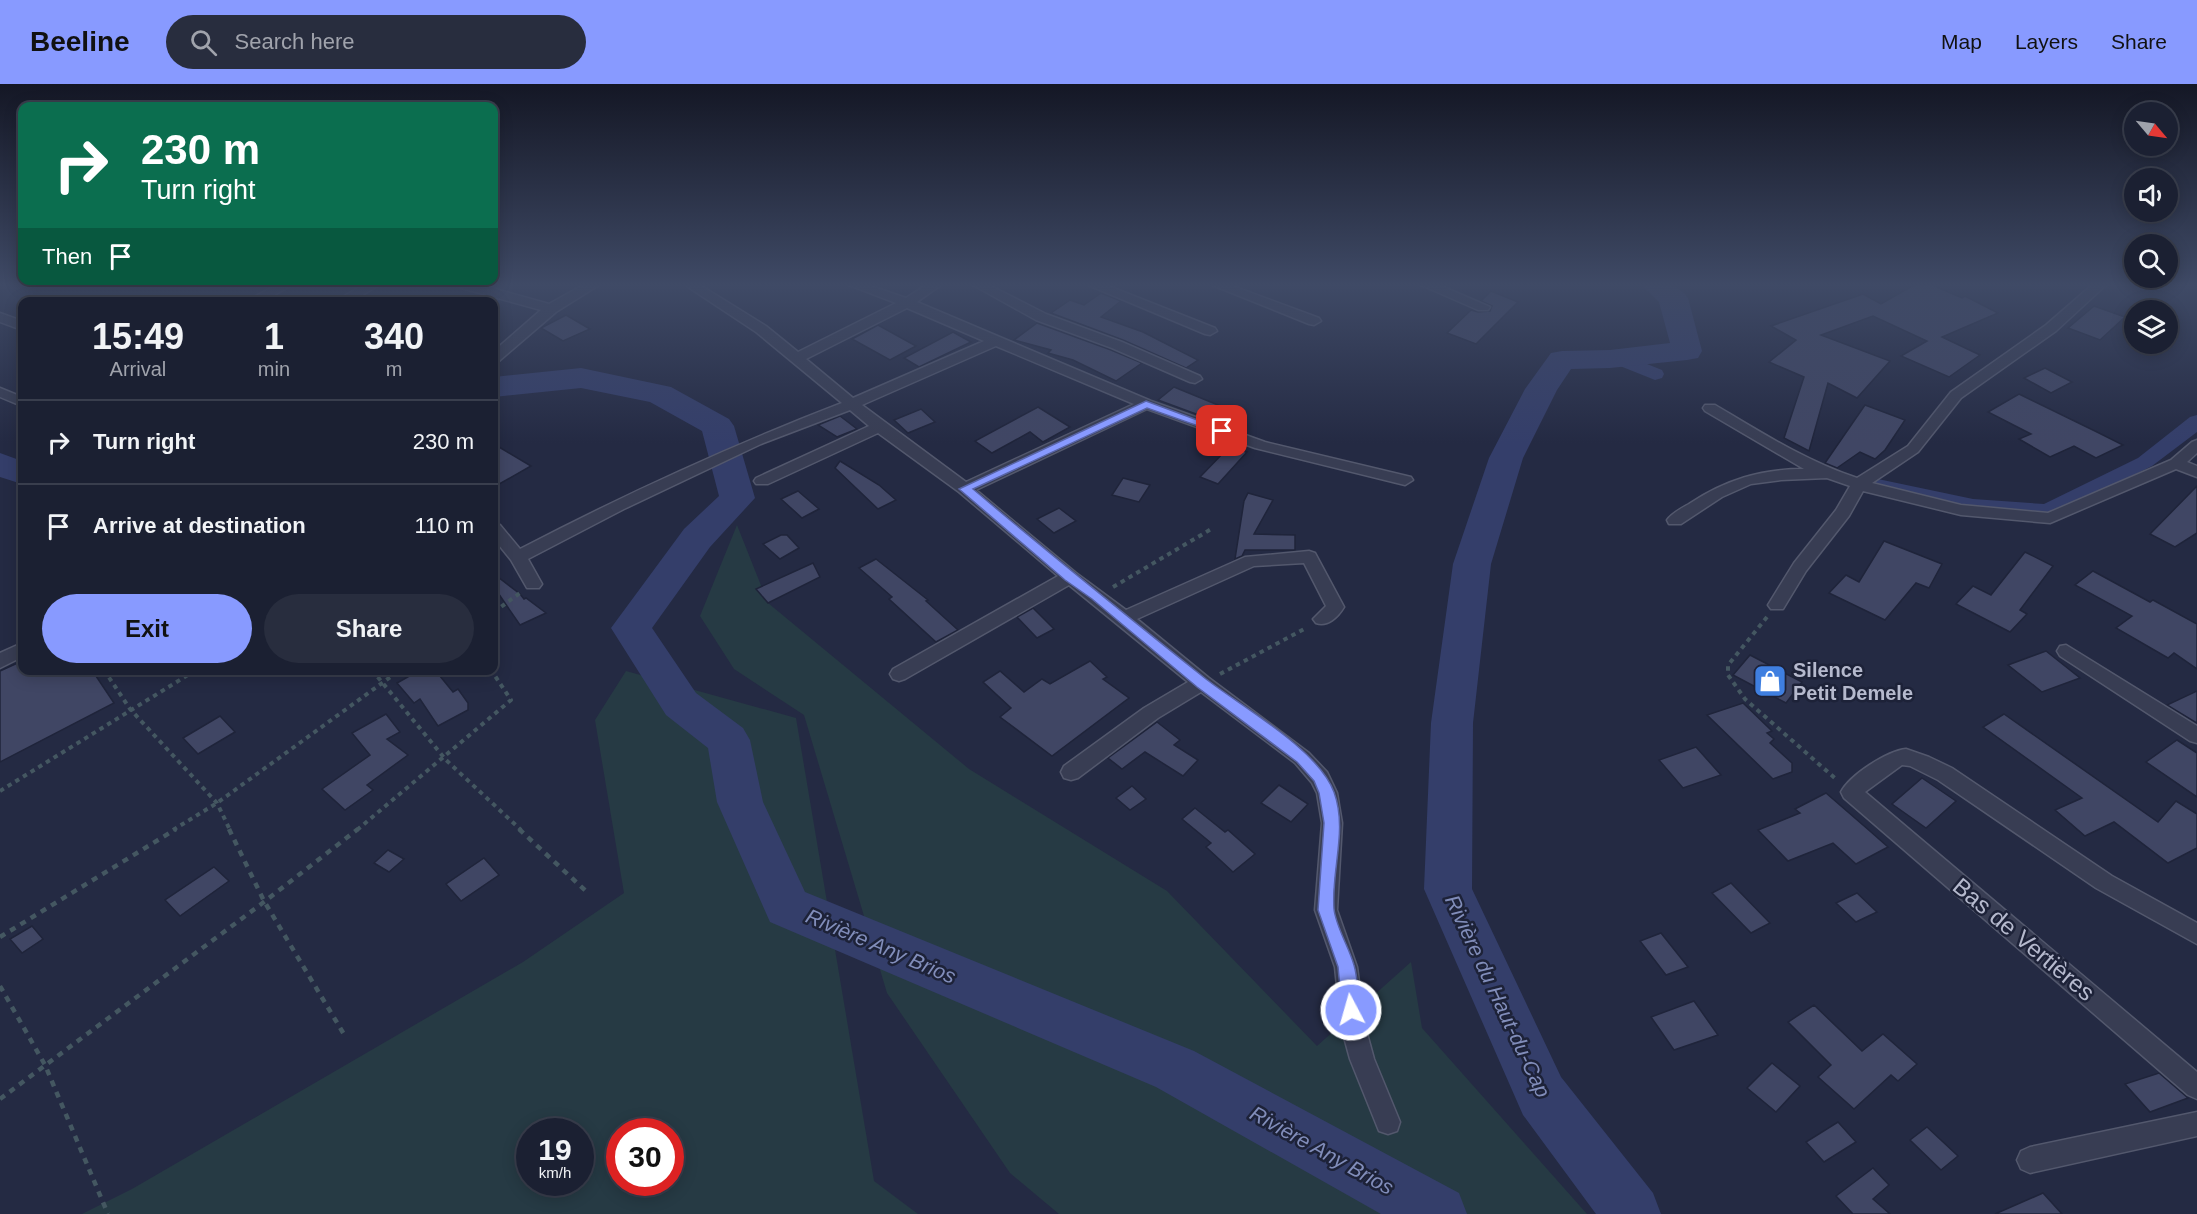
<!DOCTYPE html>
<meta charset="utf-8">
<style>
body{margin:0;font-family:Helvetica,sans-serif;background:#282d3e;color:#f1f3f6;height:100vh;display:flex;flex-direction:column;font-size:22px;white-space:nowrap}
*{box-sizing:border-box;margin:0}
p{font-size:20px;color:#a0a3ac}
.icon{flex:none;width:33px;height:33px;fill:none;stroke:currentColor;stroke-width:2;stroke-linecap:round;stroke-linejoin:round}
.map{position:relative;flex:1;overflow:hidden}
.details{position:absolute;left:18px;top:213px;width:480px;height:378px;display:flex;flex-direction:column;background:#1b2032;border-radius:12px;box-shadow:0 3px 15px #0003,0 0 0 2px #393e4d}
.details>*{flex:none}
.guide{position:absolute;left:18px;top:18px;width:480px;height:183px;border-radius:12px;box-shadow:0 3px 15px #0003,0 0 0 2px #393e4d;background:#0b6e4f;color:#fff;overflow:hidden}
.needle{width:39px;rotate:119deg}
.fabs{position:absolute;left:2124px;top:18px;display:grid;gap:12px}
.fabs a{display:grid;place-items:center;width:54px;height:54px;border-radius:50%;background:#1b2032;box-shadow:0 3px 15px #0003,0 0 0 2px #393e4d;font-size:30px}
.speed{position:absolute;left:516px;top:1034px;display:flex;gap:12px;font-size:30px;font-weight:700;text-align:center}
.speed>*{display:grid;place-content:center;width:78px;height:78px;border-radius:50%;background:#1b2032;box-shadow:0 3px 15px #0003,0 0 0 2px #393e4d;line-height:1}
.speed small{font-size:15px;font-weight:400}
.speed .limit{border:9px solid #d22;background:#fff;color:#111}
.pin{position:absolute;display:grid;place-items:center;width:51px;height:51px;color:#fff;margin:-26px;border-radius:12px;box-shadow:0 3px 9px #0006}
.me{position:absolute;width:66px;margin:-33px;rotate:354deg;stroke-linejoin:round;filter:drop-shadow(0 0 4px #0008)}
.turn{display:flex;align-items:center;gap:21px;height:126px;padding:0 24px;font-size:27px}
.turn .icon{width:78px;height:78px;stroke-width:2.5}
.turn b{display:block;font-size:42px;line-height:51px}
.then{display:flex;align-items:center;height:57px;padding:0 24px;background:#0003;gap:12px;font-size:22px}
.eta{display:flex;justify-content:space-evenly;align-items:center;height:102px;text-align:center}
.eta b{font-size:36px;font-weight:700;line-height:42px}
.button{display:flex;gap:12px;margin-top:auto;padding:12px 24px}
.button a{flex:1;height:69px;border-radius:36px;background:#889aff;color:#111;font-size:24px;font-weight:700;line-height:69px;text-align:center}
.button a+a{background:#282d3e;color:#f1f3f6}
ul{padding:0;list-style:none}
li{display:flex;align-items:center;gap:18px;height:84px;padding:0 24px;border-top:2px solid #393e4d}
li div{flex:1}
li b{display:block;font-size:22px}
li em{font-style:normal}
header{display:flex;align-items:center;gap:36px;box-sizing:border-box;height:84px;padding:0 30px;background:#889aff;color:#111}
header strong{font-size:28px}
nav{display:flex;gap:33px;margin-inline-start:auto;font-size:21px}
.search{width:420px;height:54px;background:#282d3e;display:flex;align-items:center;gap:15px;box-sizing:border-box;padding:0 21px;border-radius:33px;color:#a0a3ac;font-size:22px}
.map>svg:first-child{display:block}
.green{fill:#263a44;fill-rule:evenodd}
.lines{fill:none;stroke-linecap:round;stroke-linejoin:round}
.canal{fill:#343e6a;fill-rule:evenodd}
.river{fill:#343e6a;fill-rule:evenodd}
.building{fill:#404664;stroke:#1f243a;stroke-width:1.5}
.minor-casing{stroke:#53586d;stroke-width:3}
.path-far1{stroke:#445761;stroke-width:4;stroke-dasharray:4.5 4.5;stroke-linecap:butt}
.path{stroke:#445761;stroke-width:4.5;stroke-dasharray:6 6;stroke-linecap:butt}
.minor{fill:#383d53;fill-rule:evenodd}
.route{fill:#889aff;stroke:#5864a6;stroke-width:1.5}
.labels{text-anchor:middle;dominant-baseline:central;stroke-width:5;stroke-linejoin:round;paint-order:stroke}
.poi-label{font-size:20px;font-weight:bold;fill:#b5b9cd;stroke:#1d2238;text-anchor:start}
.water-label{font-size:21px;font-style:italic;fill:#818dba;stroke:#1d2238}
.near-street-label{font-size:24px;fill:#b5b9cd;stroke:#1d2238}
</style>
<header>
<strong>Beeline</strong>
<div class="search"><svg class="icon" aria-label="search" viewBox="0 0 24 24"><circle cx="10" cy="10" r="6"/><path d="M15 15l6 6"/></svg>Search here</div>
<nav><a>Map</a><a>Layers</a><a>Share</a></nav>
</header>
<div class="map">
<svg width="2197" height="1130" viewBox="0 0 2197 1130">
<rect width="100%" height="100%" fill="#242a43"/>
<g class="green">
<path d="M 737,441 L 768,519 L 969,685 L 1167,807 L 1317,962 L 1411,878 L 1422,944 L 1587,1130 L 1059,1130 L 1010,1089 L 887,909 L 804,631 L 734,585 L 700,532 Z"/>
<path d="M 626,587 L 796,634 L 874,1097 L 918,1130 L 82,1130 L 132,1105 L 523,878 L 624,809 L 595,636 ZM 530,1047 L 580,1047 L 580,1098 L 530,1098 ZM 620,1047 L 670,1047 L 670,1098 L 620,1098 Z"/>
</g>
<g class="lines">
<g class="canal">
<path d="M 1617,268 L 1662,286 L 1664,290 L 1662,294 L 1655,296 L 1610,278 L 1608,274 L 1610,270 Z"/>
<path d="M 2197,331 L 2197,348 L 2152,382 L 2047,434 L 1973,429 L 1873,408 L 1866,406 L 1863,401 L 1866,396 L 1873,394 L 1973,415 L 2044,420 L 2138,374 L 2190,333 Z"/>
</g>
<g class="river">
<path d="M 1642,201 C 1660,201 1676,197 1688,214 L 1702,267 L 1698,274 L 1687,276 L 1610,284 L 1571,285 L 1557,306 L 1523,374 L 1491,480 L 1473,639 L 1472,805 L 1561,993 L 1653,1109 L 1661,1130 L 1596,1130 L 1523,1031 L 1424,805 L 1431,639 L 1453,480 L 1489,374 L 1525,305 L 1551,269 L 1562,267 L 1610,266 L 1670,259 L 1659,218 Z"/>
<path d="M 581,284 L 671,303 L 729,335 L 734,342 L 755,414 L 710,463 L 652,544 L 696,609 L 743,644 L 750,656 L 763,718 L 805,808 L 1194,967 L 1459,1109 L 1467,1130 L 1381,1130 L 1156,1003 L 770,838 L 717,718 L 708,664 L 666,631 L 611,544 L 684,445 L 719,412 L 702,347 L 650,318 L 581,304 L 494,313 L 494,293 Z"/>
<path d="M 0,369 L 22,377 L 22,400 L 0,393 Z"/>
</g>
</g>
<g class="building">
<path d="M 1914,201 L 1932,201 L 1962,214 L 1965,212 L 1998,229 L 1942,253 L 1980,271 L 1949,293 L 1901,272 L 1927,257 L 1873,232 L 1821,251 L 1890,277 L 1857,314 L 1828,299 L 1809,367 L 1784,354 L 1804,293 L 1769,278 L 1796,256 L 1771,242 L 1863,210 L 1881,220 Z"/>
<path d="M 1491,207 L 1518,218 L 1476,260 L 1447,249 L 1471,226 L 1478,228 L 1490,227 L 1492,222 L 1481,217 Z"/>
<path d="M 1101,209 L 1121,217 L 1101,233 L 1143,248 L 1198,276 L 1186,284 L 1123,256 L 1051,229 L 1070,216 L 1084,221 Z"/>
<path d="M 2094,222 L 2125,233 L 2100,256 L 2068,244 Z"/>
<path d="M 566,231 L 590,245 L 563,257 L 541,244 Z"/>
<path d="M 1037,239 L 1111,266 L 1142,279 L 1116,297 L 1073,276 L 1048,269 L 1051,266 L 1014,256 Z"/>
<path d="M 878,241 L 916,262 L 890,276 L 852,255 Z"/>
<path d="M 953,248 L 971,258 L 919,283 L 904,274 Z"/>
<path d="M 2045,284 L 2072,298 L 2051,309 L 2024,294 Z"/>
<path d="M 1174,303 L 1240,330 L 1234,344 L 1158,316 Z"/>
<path d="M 2019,310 L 2097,348 L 2123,361 L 2096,374 L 2074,362 L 2050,373 L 2019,355 L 2031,350 L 1988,328 Z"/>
<path d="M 1865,321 L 1905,336 L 1885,366 L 1875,375 L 1860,368 L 1837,384 L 1825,379 Z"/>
<path d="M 1038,323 L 1070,343 L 1043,358 L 1030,348 L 992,369 L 975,357 Z"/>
<path d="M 921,325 L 935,338 L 908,349 L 894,336 Z"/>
<path d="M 840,332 L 857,345 L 837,353 L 818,341 Z"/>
<path d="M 494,360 L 531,382 L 494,403 Z"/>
<path d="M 1228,364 L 1247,368 L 1218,400 L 1200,393 Z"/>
<path d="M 840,377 L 879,401 L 896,416 L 878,425 L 835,384 Z"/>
<path d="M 1123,394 L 1150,401 L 1139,418 L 1112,411 Z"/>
<path d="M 2197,402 L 2197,449 L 2175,463 L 2150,450 Z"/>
<path d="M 798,407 L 819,425 L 802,434 L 781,415 Z"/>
<path d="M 1248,409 L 1273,416 L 1254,450 L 1295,451 L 1295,466 L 1245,466 L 1242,472 L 1235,475 L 1244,417 Z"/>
<path d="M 1059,424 L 1076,437 L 1054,449 L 1037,435 Z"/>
<path d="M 781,451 L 787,451 L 799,464 L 780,475 L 763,460 Z"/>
<path d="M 1884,457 L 1942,480 L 1929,504 L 1916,499 L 1885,536 L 1829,509 L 1846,491 L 1859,498 Z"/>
<path d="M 2025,468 L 2053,482 L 2020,526 L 2027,530 L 2010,548 L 1956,520 L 1973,502 L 1991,511 Z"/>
<path d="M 876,475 L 928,516 L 926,517 L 958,546 L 936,558 L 889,515 L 892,513 L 859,484 Z"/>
<path d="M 813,479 L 820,493 L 768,519 L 756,505 Z"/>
<path d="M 2093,487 L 2150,518 L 2153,516 L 2197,540 L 2197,585 L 2174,569 L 2168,574 L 2116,544 L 2132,532 L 2075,501 Z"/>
<path d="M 494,490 L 520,510 L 524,515 L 526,514 L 546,529 L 520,541 L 494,503 Z"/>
<path d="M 1033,524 L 1054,545 L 1037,554 L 1017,533 Z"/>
<path d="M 2046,567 L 2080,594 L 2042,608 L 2008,581 Z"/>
<path d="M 1750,571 L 1802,598 L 1786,619 L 1733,591 Z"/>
<path d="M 22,577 L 22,586 L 92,586 L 114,619 L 0,678 L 0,587 Z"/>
<path d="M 1090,577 L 1107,593 L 1103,595 L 1129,614 L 1052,672 L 1000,633 L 1011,624 L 983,598 L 1000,587 L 1024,608 L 1042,595 L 1050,600 Z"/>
<path d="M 420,586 L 435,586 L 453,608 L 458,605 L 468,619 L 468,626 L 438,642 L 420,615 L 414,619 L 397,599 Z"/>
<path d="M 2197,607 L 2197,639 L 2167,621 Z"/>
<path d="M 1743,619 L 1772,647 L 1767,649 L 1774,655 L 1770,659 L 1792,679 L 1792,688 L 1773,695 L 1707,631 Z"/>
<path d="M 386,630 L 400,648 L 387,655 L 408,671 L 367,701 L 373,706 L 345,726 L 322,705 L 370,671 L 352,649 Z"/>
<path d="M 2004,630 L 2158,738 L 2176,717 L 2197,730 L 2197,764 L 2168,779 L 2114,738 L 2085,752 L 2055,726 L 2082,714 L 1983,643 Z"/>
<path d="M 220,632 L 235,648 L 198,670 L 183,654 Z"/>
<path d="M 1157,638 L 1180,656 L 1174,661 L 1198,676 L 1183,692 L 1145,668 L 1122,685 L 1108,674 Z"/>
<path d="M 2177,656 L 2197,669 L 2197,713 L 2146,678 Z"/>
<path d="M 1696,663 L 1721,691 L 1683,704 L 1659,676 Z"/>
<path d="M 1922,694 L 1956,717 L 1926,744 L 1892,720 Z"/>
<path d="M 1279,701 L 1308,720 L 1291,738 L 1261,719 Z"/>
<path d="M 1132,702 L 1146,715 L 1130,726 L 1116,714 Z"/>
<path d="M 1826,709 L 1871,748 L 1888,763 L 1856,780 L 1833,759 L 1788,777 L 1758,746 L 1800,729 L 1795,725 Z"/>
<path d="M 1195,724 L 1225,748 L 1228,746 L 1255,770 L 1233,788 L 1206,763 L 1211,759 L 1182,735 Z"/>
<path d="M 388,766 L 404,775 L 389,788 L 374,779 Z"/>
<path d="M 484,774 L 499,791 L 461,817 L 446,800 Z"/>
<path d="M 214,783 L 229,797 L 180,832 L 165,816 Z"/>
<path d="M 1731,799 L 1770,839 L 1751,849 L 1712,809 Z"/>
<path d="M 1857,809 L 1877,828 L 1856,838 L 1836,819 Z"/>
<path d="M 32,842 L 43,855 L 22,869 L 10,855 Z"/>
<path d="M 1661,849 L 1688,883 L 1666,891 L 1640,857 Z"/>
<path d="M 1694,917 L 1718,951 L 1674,966 L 1651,933 Z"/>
<path d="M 1814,921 L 1862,967 L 1883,950 L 1917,980 L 1898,997 L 1891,991 L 1854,1025 L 1818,993 L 1831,981 L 1788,938 Z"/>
<path d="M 1772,979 L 1800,1002 L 1776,1028 L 1747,1004 Z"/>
<path d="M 2159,989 L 2188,1014 L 2150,1028 L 2125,1000 Z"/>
<path d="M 1838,1038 L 1856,1058 L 1824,1078 L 1806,1058 Z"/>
<path d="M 1927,1043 L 1958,1072 L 1941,1086 L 1910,1056 Z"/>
<path d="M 1873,1084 L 1889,1101 L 1873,1115 L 1890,1130 L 1853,1130 L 1836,1112 Z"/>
<path d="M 2043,1109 L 2062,1130 L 1995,1130 Z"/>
</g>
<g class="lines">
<g class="minor-casing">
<g id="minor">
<path d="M 276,201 L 292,201 L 262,218 L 245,218 Z"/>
<path d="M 363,201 L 379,201 L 351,218 L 334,218 Z"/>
<path d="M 460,201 L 481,201 L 549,220 L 583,201 L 599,201 L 556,228 L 499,277 L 494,278 L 494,267 L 541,226 L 461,204 Z"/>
<path d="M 685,201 L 700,201 L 766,242 L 798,268 L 896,219 L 849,201 L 868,201 L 906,214 L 926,201 L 941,201 L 917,218 L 1151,317 L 1265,358 L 1411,393 L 1413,396 L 1405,401 L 1255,364 L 1147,325 L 976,406 L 1076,489 L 1126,526 L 1245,473 L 1309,467 L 1315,469 L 1344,523 C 1338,533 1328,543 1316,539 L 1313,535 L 1326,522 L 1304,479 L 1254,482 L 1137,535 L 1209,594 L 1309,669 L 1327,688 L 1337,709 L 1342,739 L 1337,826 L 1357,883 L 1365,942 L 1374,975 L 1400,1038 L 1397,1047 L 1388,1050 L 1379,1047 L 1350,975 L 1341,942 L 1335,883 L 1315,826 L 1322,739 L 1317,709 L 1312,699 L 1295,679 L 1201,608 L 1158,634 L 1078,694 L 1071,696 L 1064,694 L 1061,688 L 1064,682 L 1144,624 L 1188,598 L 1069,501 L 905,595 L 899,597 L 893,595 L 890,590 L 893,585 L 1058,492 L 959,408 L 878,349 L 768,400 L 756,400 L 754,397 L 756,394 L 869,342 L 850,326 L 761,360 L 624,425 L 528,475 L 542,500 L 539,504 L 527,504 L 511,476 L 494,455 L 494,440 L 500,441 L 520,465 C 626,410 730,362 842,319 L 756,248 ZM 907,224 L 984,257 L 853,314 L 806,275 ZM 996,262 L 1134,320 L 966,398 L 862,321 Z"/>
<path d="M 973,201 L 989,201 L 1046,230 L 1122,258 L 1200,292 L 1202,295 L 1195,299 L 1190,298 L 1112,264 L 1036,236 Z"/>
<path d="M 1088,201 L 1106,201 L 1215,244 L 1217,247 L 1210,251 L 1205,250 Z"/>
<path d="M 1212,201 L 1230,201 L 1319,234 L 1321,237 L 1314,241 L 1309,240 Z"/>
<path d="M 1421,201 L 1439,201 L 1490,223 L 1488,226 L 1478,226 Z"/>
<path d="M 2092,201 L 2106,201 L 2056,247 L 1961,314 L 1918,368 L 1872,399 L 1961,421 L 2048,429 L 2171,376 L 2192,358 L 2197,356 L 2197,369 L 2187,378 L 2197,382 L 2197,393 L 2176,385 L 2050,439 L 1961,431 L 1863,407 L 1849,432 L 1806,487 L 1783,525 L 1771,525 L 1768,521 L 1794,479 L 1836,426 L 1850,402 L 1827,394 L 1781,396 L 1751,400 L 1722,413 L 1681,440 L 1669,440 L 1667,436 C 1672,429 1682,424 1689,420 C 1725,396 1761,385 1804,385 L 1705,327 L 1703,324 L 1705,321 L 1715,321 C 1762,349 1806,377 1857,394 L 1908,362 L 1951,308 L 2046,241 Z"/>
<path d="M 0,229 L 22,237 L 22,246 L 0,238 Z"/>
<path d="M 0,304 L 22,313 L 22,322 L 0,313 Z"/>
<path d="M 22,559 L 22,573 L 0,584 L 0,569 Z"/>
<path d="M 2066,561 L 2197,642 L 2197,659 L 2190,657 L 2060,572 L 2057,567 L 2060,562 Z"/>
<path d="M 1906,665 L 1929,673 L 1952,684 L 2112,792 L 2197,839 L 2197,860 L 2096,804 L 1938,696 L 1910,682 L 1902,681 L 1865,708 L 2197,988 L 2197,1015 L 2188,1011 L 1844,714 L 1841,708 C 1850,691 1887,667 1906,665 Z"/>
<path d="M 2197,1028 L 2197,1052 L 2030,1089 L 2021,1085 L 2017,1076 L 2021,1067 L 2030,1063 Z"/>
</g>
</g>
<g class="path-far1">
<path d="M 1113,503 L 1213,444"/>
<path d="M 494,528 L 520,509"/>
<path d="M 1767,533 L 1728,581 L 1728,591 L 1745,615 L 1837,696"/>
<path d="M 104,586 L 130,625 L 217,719 L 230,746"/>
<path d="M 372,586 L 446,676 L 521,746"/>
<path d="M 1220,590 L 1306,544"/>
<path d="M 0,707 L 196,586"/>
<path d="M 173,746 L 217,719 L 400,586"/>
<path d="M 357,746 L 511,616 L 491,586"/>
</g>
<g class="path">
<path d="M 229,745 L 264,817 L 345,952"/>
<path d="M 519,745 L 588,809"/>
<path d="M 0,853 L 176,745"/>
<path d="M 0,902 L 45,981 L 108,1130"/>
<path d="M 0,1015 L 260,821 L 358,745"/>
</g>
<use href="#minor" class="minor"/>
</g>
<linearGradient id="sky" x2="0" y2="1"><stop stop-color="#141725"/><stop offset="0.56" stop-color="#3f4a66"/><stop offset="1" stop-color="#3f4a66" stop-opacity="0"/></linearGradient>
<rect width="2197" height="359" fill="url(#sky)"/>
<path class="route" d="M 1146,317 L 1227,347 L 1226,349 L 1218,349 L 1147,324 L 973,405 C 1050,470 1127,532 1206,595 C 1242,623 1318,665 1334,708 C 1348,746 1331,786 1334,825 C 1336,843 1349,863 1354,881 C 1358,894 1358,911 1360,926 L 1357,931 L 1351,934 L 1345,931 L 1342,926 L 1338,883 L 1318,826 L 1324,739 L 1319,709 L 1314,697 L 1297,678 L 1197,603 L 1092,515 L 1065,496 L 959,405 Z"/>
<defs>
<g id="shop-square" transform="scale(1.725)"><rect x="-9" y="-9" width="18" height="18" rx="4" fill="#3f7fe0" stroke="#1d2238"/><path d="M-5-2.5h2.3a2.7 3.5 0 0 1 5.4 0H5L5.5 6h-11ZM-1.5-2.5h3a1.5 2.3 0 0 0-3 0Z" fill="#fff"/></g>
</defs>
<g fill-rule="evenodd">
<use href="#shop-square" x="1770" y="597"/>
</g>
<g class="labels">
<g class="poi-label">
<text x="1793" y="586">Silence<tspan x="1793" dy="23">Petit Demele</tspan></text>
</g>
<g class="water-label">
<text transform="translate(881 862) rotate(23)">Rivière Any Brios</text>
<text transform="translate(1498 912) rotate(65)">Rivière du Haut-du-Cap</text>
<text transform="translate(1322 1066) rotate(29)">Rivière Any Brios</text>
</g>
<g class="near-street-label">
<text transform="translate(2024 855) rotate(40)">Bas de Vertières</text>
</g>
</g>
</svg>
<div class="fabs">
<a><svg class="needle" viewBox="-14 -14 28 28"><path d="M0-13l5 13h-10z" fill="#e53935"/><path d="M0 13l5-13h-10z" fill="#a0a3ac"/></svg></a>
<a><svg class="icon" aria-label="sound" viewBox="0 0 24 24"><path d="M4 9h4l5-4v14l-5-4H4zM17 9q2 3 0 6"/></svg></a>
<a><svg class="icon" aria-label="search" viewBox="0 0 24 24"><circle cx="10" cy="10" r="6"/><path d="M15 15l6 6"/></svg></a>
<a><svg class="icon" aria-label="layers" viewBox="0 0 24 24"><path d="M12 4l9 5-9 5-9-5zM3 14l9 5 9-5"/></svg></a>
</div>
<div class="speed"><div>19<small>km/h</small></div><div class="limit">30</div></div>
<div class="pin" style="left:1222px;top:347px;background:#d93025"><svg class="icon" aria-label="arrive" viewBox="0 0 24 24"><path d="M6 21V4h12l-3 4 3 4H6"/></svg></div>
<svg class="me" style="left:1351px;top:926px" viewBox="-20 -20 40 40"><circle r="17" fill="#889aff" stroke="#fff" stroke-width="3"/><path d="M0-11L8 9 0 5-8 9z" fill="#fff"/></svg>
<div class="guide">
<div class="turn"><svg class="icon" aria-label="right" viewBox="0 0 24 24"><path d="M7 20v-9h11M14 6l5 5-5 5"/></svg><div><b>230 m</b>Turn right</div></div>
<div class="then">Then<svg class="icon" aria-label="arrive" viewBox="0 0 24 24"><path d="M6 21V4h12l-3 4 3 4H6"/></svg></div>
</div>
<section class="details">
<div class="eta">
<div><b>15:49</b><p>Arrival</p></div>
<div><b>1</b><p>min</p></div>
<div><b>340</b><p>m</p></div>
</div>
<ul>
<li><svg class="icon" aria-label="right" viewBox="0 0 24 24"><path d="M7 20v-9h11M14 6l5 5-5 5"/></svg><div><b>Turn right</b></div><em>230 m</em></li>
<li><svg class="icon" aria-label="arrive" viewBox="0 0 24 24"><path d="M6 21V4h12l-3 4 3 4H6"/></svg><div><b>Arrive at destination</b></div><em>110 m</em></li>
</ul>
<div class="button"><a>Exit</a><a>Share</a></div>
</section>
</div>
